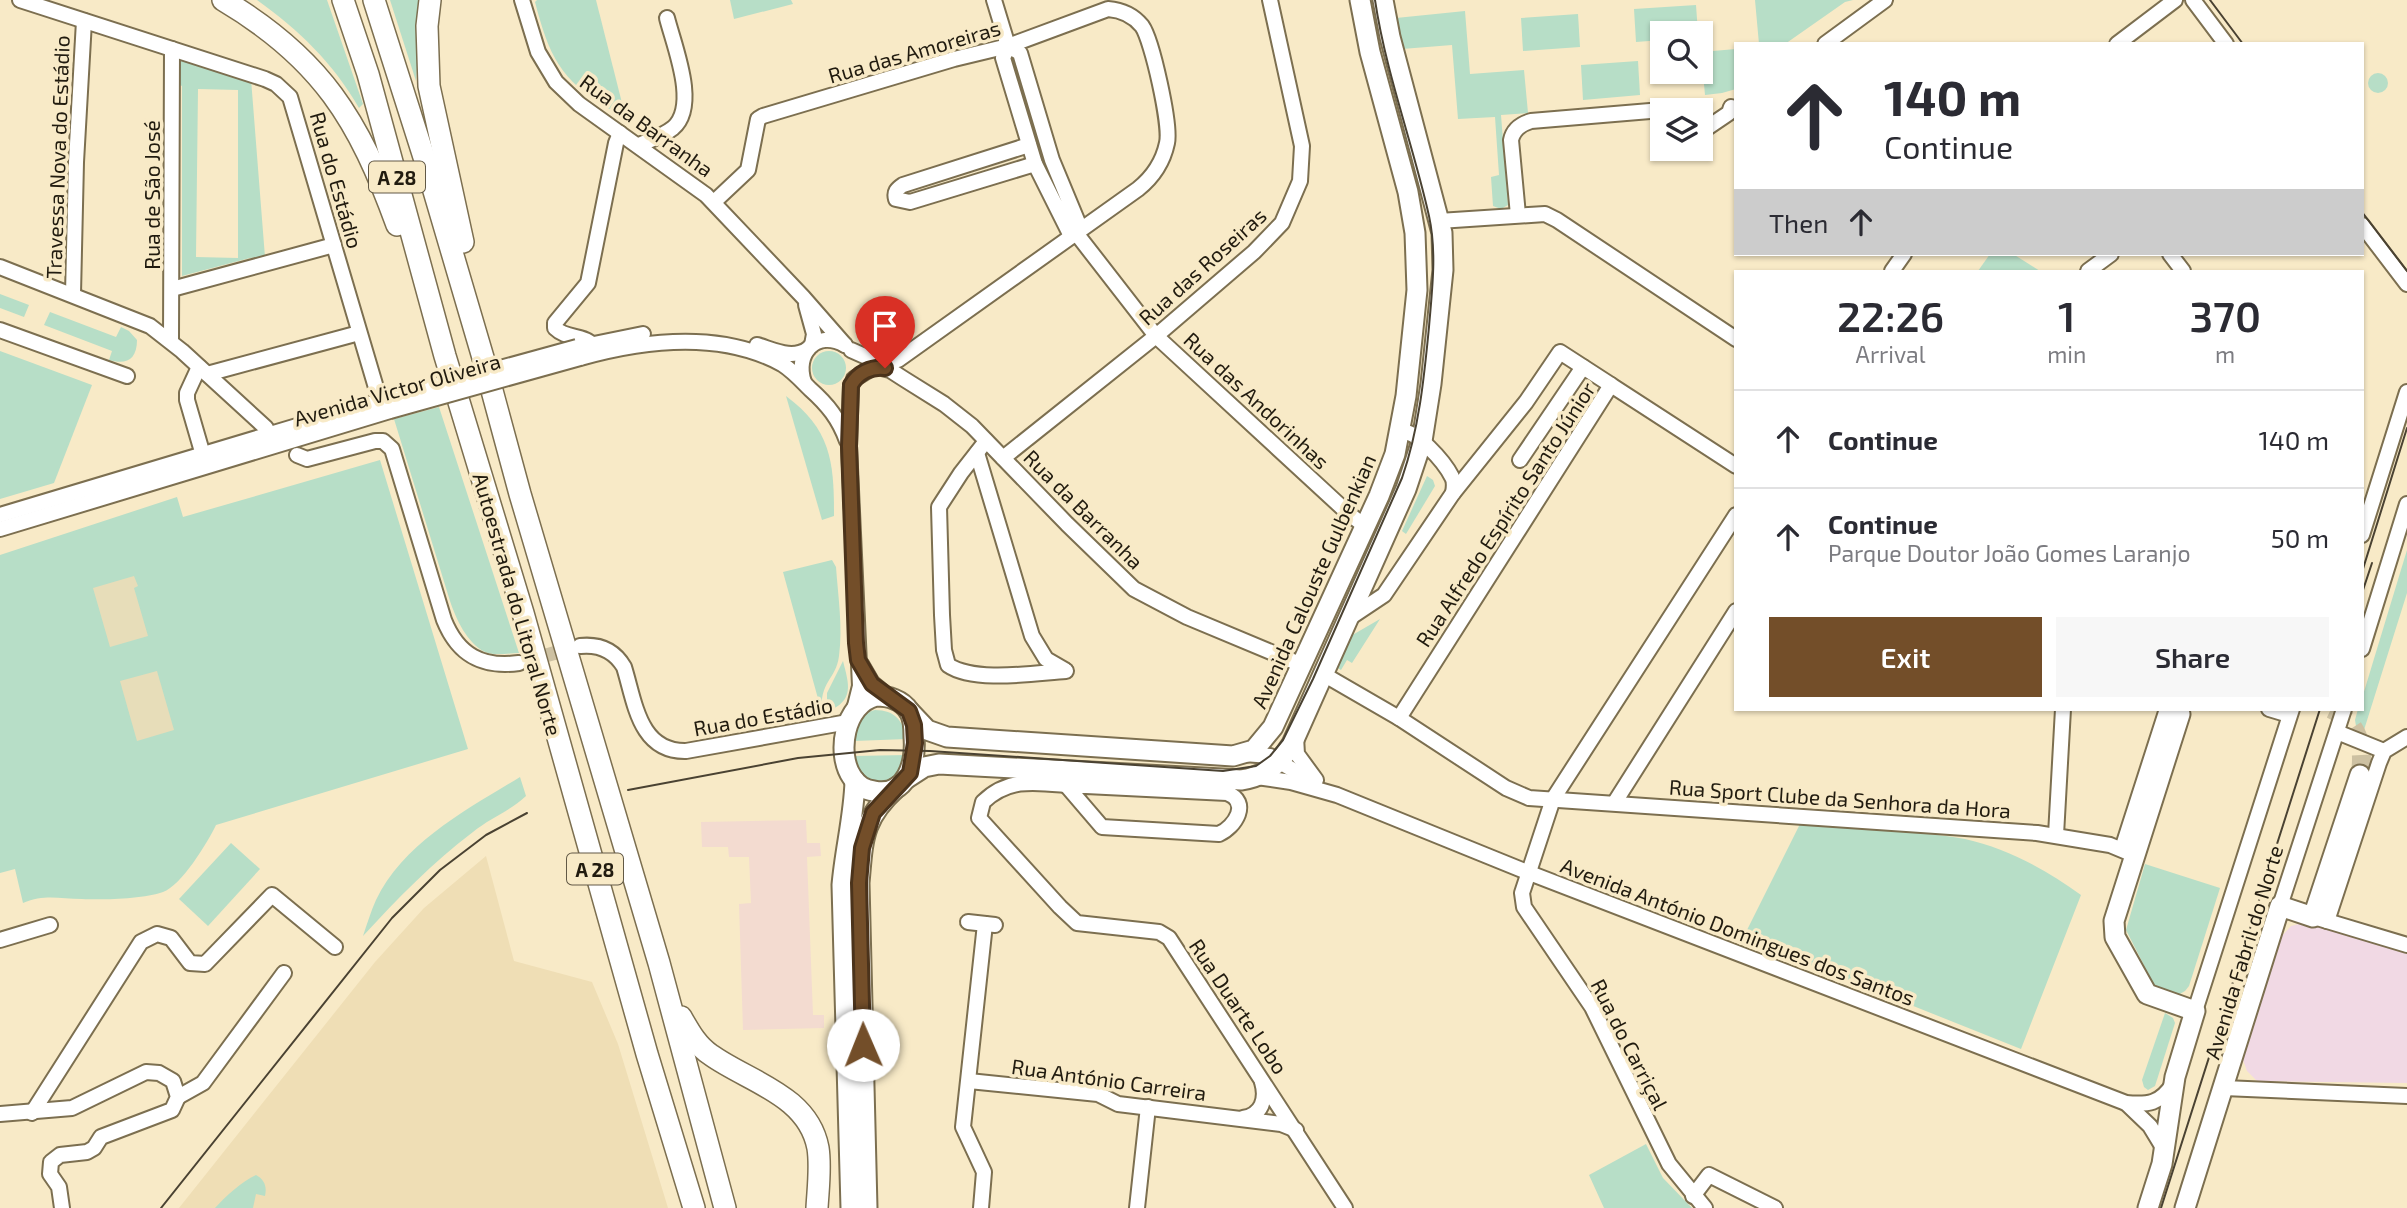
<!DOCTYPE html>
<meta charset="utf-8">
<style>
body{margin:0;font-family:"Exo 2",sans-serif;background:#f7f7f7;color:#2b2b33;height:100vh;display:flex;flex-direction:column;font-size:26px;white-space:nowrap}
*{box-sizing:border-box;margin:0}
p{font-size:23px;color:#7c7c81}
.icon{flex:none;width:38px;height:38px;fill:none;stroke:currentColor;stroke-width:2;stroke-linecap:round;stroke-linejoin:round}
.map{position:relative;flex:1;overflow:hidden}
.sheet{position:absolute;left:1734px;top:270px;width:630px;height:441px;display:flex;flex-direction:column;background:#fff;border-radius:0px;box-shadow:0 2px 5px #0004}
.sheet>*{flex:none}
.guide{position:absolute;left:1734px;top:42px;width:630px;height:214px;border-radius:0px;box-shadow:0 2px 5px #0004;background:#fff;color:#2b2b33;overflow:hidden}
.tools{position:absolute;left:1650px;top:21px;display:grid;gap:14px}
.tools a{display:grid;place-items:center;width:63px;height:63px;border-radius:0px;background:#fff;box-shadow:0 2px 5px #0004;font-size:35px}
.pin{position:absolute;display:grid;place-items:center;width:60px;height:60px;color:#fff;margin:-72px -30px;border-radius:50% 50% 50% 0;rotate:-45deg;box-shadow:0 0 7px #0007}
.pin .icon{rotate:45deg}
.me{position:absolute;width:77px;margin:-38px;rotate:359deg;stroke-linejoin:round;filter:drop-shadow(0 0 5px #0008)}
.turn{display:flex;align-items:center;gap:24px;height:147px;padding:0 35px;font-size:32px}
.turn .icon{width:91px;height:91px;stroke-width:2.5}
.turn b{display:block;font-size:49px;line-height:60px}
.then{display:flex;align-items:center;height:66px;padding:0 35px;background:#0003;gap:14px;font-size:26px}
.eta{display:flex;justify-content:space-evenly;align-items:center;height:119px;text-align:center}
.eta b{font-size:42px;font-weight:600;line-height:49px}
.action{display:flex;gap:14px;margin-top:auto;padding:14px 35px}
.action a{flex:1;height:80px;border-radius:0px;background:#734e29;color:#fff;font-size:28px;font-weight:600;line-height:80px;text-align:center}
.action a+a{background:#f7f7f7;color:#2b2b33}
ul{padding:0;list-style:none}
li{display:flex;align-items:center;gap:21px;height:98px;padding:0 35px;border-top:2px solid #e1e1e2}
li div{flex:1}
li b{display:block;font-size:26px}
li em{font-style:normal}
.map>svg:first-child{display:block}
.built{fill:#efdeb5}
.industrial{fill:#f1d9e4}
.education{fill:#f3dbd0}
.green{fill:#b7dec7;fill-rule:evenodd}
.sand{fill:#e7ddb9}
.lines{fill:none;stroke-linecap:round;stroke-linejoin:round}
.minor-tunnel{stroke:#cdc1a2;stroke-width:14;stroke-dasharray:14 7;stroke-linecap:butt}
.major-tunnel{stroke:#cdc1a2;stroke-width:19;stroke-dasharray:19 10;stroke-linecap:butt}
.minor-casing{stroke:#7c6f50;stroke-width:18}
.major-casing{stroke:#7c6f50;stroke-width:23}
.highway-casing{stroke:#7c6f50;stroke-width:24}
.minor{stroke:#fff;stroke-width:14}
.major{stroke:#fff;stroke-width:19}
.highway{stroke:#fff;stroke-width:21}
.tram{stroke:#4a4232;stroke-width:2}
.minor-bridge-casing{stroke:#7c6f50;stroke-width:18;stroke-linecap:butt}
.minor-bridge{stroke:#fff;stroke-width:14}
.route-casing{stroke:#4b331b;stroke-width:18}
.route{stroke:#734e29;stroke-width:12}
.labels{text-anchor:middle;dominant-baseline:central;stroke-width:7;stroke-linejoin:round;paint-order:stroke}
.shield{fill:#f8eac7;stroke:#625946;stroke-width:2}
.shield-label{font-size:19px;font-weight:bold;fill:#211b0f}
.street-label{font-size:21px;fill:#211b0f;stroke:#f8eac7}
</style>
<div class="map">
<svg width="2407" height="1208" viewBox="0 0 2407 1208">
<rect width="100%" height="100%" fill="#f8eac7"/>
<path class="built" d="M 486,856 L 514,961 L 592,982 L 618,1044 L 668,1208 L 179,1208 L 375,962 L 424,908 Z"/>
<path class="industrial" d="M 2307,922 L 2407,954 L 2407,1083 L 2257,1081 L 2247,1071 L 2243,1060 L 2282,936 L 2291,926 Z"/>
<path class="education" d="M 806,820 L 807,843 L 820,843 L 821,856 L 807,857 L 813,1015 L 824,1015 L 824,1028 L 743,1030 L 739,904 L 751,903 L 749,857 L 729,857 L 728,847 L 702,847 L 701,822 Z"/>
<g class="green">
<path d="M 257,0 L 327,0 L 363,104 L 359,108 C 333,63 299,30 257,0 Z"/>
<path d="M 390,0 L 421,0 L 416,81 Z"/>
<path d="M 537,0 L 596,0 L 623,107 L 608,109 C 560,79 549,56 535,2 Z"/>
<path d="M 730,0 L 791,0 L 793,4 L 734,19 Z"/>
<path d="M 1755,0 L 1853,0 L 1845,2 L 1785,44 L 1759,44 Z"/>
<path d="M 1696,5 L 1698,33 L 1662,33 L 1662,40 L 1636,42 L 1634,9 Z"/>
<path d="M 1465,11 L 1470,74 L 1524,70 L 1528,113 L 1501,115 L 1508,205 L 1501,209 L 1493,206 L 1491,177 L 1499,175 L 1495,117 L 1458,119 L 1452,45 L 1402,49 L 1396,18 Z"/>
<path d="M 1578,14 L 1580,47 L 1523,51 L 1521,18 Z"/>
<path d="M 1736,49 L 1736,89 L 1722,93 L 1705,95 L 1701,52 Z"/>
<path d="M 183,59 L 251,79 L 265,257 L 250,258 L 182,276 L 182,86 L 178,84 L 179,60 ZM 198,89 L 238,90 L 238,258 L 196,257 Z"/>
<path d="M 1638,61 L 1640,95 L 1583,100 L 1581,65 Z"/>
<circle cx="2378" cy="83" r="10"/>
<path d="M 1990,254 L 2013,254 L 2040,271 L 1978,271 Z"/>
<path d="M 0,294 L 29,305 L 24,317 L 0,308 Z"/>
<path d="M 50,312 L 116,337 L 121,327 L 129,331 L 137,340 C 137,360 126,365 109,360 L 112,351 L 44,325 Z"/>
<circle cx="829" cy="368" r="17"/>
<path d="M 0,351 L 92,385 L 54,483 L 0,499 Z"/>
<path d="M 786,396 C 832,430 834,464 834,516 L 822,520 Z"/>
<path d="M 439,407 L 519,653 C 509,653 495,656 485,652 C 467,643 456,619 450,601 L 394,419 Z"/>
<path d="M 380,460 L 468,749 L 216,825 C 208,842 181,886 163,892 C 143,899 103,900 82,899 C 59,899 45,894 23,903 L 15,869 L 0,873 L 0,555 L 177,497 L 183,517 Z"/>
<path d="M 1427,476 L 1433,480 L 1435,486 L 1406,534 L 1402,531 Z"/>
<path d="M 2407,550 L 2407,593 L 2364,730 L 2356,726 L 2355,720 L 2358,709 L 2362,709 L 2363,695 Z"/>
<path d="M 832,560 L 836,567 C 838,596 843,627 839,656 C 836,680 819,681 822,713 L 783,572 Z"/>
<path d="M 1380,619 L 1352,663 L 1347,660 L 1341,670 L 1336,667 L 1349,637 Z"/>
<path d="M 843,661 C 849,685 855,700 827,712 L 827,693 Z"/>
<path d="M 875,710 C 895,710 903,721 907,739 L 854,741 C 857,726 860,714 875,710 Z"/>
<path d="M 906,755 L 904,766 L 893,782 L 873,785 L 856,769 L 854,756 Z"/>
<path d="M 520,777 L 526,796 C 510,811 490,818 473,832 C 432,863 398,898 363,936 C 367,924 371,911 376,900 C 404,842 468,809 520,777 Z"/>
<path d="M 1843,823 L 1857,829 C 1893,832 1929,832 1965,839 C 2007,848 2046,870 2081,895 L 2021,1049 L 1743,938 L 1800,824 L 1841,827 Z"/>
<path d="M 231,843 L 260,869 L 208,926 L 179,899 Z"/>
<path d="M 2145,864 L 2220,888 L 2189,986 L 2185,991 L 2178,995 L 2157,989 L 2154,985 L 2126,930 Z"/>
<path d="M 2165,1013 L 2173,1018 L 2175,1023 L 2155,1086 L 2148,1090 L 2144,1087 L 2142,1080 Z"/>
<path d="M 1646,1144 L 1663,1178 L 1692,1208 L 1604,1208 L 1589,1175 Z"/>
<path d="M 256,1175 C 265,1180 267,1187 265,1196 L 256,1194 L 253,1208 L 215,1208 C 225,1197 242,1181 256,1175 Z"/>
</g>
<g class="sand">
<path d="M 134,576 L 138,586 L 134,588 L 148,636 L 110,647 L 93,588 Z"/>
<path d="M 157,671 L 174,730 L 137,741 L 120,681 Z"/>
</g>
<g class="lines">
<path class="minor-tunnel" d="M 527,661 L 575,647"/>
<path class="major-tunnel" d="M 2331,709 C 2358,722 2365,747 2360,775"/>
<g class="minor-casing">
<g id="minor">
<path d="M 20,0 L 265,79 L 276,84 L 290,97 L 377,391"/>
<path d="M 522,0 L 538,52 L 556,82 L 579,104 L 706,195 L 803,297 L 845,345"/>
<path d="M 994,0 L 1008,46 L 1003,58 L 1035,164 L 1069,232 L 1076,233 L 1079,225 L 1052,160 L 1020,53 L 1008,46"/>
<path d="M 2193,0 L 2226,44"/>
<path d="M 1825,44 L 1885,0"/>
<path d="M 2117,44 L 2175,0"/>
<path d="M 1701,132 L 1729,113 L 1731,107"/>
<path d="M 639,145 C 650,140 663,136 673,128 C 699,106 674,46 667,18"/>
<path d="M 1029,145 L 903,185 C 897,189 894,192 896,199 L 910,202 L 1035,164"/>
<path d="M 714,202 L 748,170 L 758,119 L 763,116 L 954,59 L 1008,46 L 1108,9 C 1121,10 1133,15 1142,26 C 1152,40 1171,125 1167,143 C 1163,162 1153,177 1138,189 L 898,360 L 878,362 L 851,350"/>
<path d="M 1518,215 L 1511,140 C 1513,130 1521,124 1531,121 L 1662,110"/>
<path d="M 1439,221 L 1545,214 L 1557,220 L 1736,339"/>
<path d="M 2362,225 L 2407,284"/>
<path d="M 1076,233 L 1156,336 L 1349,514 L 1365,526"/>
<path d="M 2170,254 L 2183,271"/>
<path d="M 0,267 L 150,326 L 182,351 L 266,428"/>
<path d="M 1892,271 L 1904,254"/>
<path d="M 2088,271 L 2111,254"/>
<path d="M 172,289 L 334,245"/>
<path d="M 73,294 L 76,162 L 84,21"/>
<path d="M 806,305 L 814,334 L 812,345"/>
<path d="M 0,330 L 127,376"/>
<path d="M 171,341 L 172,49"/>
<path d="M 592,344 C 581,334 566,339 555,328 L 555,323 L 588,283 L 616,143 L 620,133"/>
<path d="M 757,345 C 774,350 792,360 808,349"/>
<path d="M 584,346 L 643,334"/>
<path d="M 580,358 C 644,340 721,331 782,364 C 793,371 801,380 810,389 C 828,405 839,419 847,441"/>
<path d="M 199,367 L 187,393 L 187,400 L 205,462"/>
<path d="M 207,374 L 359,333"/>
<path d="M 854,379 L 870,369 L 878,367 L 890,370 L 904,379 L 944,404 L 972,426 L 1067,524 L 1134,589 L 1187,617 L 1302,665"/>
<path d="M 804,382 C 794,354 816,329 845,345"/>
<path d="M 851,385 L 849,446 L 860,686 L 854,710"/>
<path d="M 986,441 L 961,473 L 939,507 L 942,615 L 944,650 L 948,665 C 974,683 1035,673 1066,671"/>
<path d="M 977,453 L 1032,636 L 1046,659 L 1065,670"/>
<path d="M 297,455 L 307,459 L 375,441 L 383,441 L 392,449 L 444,620 C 458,655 482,668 519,663"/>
<path d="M 1003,458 L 1156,336 L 1254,252 L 1282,223 L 1300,181 L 1302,146 L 1270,0"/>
<path d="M 1520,460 L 1583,367"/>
<path d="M 1453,493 L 1526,402 L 1560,352 L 1611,385"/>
<path d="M 0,515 L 387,399"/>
<path d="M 0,529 L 390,411"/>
<path d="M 2362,535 L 2407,392"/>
<path d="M 1348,619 L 1384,595 L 1453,493 C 1454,487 1455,482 1452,477 C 1445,463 1415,427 1399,432"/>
<path d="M 580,646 C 599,644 614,650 624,667 C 635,702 639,752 686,751 L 848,722"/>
<path d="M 2362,649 L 2407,504"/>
<path d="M 861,664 L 872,683 L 889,697"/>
<path d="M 1323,674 L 1399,718 L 1506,788 L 1529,798 L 2037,833 L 2110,845 L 2134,855"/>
<path d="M 2269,709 L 2289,715"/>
<path d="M 1399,718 L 1611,385 L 1736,466"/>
<path d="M 2337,732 L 2384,751"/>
<path d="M 1296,737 L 1297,754 L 1316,780"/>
<path d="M 1244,754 L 1270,756 L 1311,781"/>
<path d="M 1257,777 L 1291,782 L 1337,795 L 1527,872 L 2126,1103 C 2148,1105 2160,1104 2173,1084"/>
<path d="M 1066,785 C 1034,782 1008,778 983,802 L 979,818 L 1060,907 L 1077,923 L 1159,932 L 1169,938 L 1345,1208"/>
<path d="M 1066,785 L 1227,793 C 1251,802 1235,827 1219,834 L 1102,827 Z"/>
<path d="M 1615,802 L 1736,611"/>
<path d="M 2056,835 L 2063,709"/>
<path d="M 2122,849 L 2167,709"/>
<path d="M 2280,906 L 2344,709"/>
<path d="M 2317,918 L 2407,945"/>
<path d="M 2327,921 L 2379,763 L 2384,751 L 2407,737"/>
<path d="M 968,922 L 995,925"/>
<path d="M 0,940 L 50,925"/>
<path d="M 2195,1011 L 2292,709"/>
<path d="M 969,1081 L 1098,1094 L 1118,1104 L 1281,1124 L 1296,1130"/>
<path d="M 2224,1088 L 2407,1096"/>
<path d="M 178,1097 L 203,1083 L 284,973"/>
<path d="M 2126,1103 L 2150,1126 L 2164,1149"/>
<path d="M 32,1113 L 141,942 L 157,934 L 171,938 L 190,963 L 205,964 L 272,895 L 335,947"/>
<path d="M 0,1114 L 72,1108 L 146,1072 L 159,1073 L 173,1081 L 178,1097 L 172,1110 L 101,1137 L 94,1148 L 87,1152 L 60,1155 L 51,1162 L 50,1174 L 59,1187 L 62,1208"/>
<path d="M 1243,1118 C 1262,1115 1267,1099 1262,1082"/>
<path d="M 1693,1196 L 1709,1175 L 1775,1208"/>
<path d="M 981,1208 L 984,1172 L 963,1127 L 985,924"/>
<path d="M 1137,1208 L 1148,1107"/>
<path d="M 1705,1208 L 1669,1164 L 1592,1007 L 1524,907 L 1522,893 L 1553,799 L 1736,515"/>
</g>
</g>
<g class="major-casing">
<g id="major">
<path d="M 876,696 C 888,696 902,700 909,711 C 914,718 914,728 914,737 C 916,762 907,798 874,791 C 865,790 857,785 852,777 C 836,754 844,704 876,696 Z"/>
<path d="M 909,711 L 927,730 L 947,737 L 1233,756 L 1254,750 L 1273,727 L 1379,496 L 1395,454 L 1406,396 L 1417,290 L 1415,233 L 1408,192 L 1370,52 L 1360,0"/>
<path d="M 907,778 L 924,767 L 939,764 L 1241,780 C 1264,777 1280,764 1292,744 L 1406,489 L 1422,441 L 1431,384 L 1443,270 L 1442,233 L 1390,37 L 1383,0"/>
<path d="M 851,1208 L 842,885 C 845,850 854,816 855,781"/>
<path d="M 867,1208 L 859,883 C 863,838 862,819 897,787"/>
<path d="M 2148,1208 L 2162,1164 L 2175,1077 L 2195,1011 L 2147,994 L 2115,937 L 2114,921 L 2180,714"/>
<path d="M 2185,1208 L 2280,906 L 2313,917 L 2360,775"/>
</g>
</g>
<g class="highway-casing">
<g id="highway">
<path d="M 223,0 C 321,58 359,120 397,225"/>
<path d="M 343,0 L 368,74 L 445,356 L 523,613 L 647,1054 L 694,1208"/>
<path d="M 374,0 L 424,157 L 484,361 L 520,494 L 659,963 L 725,1208"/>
<path d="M 430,0 L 427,26 L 429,86 L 463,242"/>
<path d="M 681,1017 C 689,1031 697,1046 711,1055 C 749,1082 808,1095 818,1148 C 821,1167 818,1189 817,1208"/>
</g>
</g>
<use href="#minor" class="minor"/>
<use href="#major" class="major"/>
<use href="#highway" class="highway"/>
<g class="tram">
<path d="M 2210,0 L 2243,44"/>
<path d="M 2362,212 L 2407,271"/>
<path d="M 2362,572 L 2407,428"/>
<path d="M 2362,593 L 2372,563"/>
<path d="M 628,790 L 798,758 L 880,750 L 930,751 L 1223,771 L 1256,766 L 1270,756 L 1283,740 L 1313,679 L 1402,478 C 1419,429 1424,379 1429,327 C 1432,290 1437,253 1429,216 C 1413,144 1386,74 1375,0"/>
<path d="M 161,1208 L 392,918 L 440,870 L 486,835 L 527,813"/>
<path d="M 2161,1208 L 2320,709"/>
</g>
<g class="minor-bridge-casing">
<g id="minor-bridge">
<path d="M 387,399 L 577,347"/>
<path d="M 390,411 L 580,358"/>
</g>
</g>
<use href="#minor-bridge" class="minor-bridge"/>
</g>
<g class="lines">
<g class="route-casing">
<path id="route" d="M 863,1045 L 859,883 L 862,848 L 873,813 L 910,773 L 915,743 L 914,725 L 909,711 L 872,684 L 858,660 L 856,643 L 849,446 L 851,385 C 858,373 871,366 885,368"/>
</g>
<use href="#route" class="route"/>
</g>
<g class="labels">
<g class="shield">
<rect x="369" y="161.5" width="56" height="31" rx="5"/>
<rect x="567" y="853.5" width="56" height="31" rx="5"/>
</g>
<g class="shield-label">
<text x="397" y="177">A 28</text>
<text x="595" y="869">A 28</text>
</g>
<g class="street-label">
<text transform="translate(914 51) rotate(-16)">Rua das Amoreiras</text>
<text transform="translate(647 125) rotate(36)">Rua da Barranha</text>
<text transform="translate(57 157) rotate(-88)">Travessa Nova do Estádio</text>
<text transform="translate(337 180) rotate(74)">Rua do Estádio</text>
<text transform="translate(151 195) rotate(-90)">Rua de São José</text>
<text transform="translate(1202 266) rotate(-42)">Rua das Roseiras</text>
<text transform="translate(397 389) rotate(-16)">Avenida Victor Oliveira</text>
<text transform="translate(1257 400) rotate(43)">Rua das Andorinhas</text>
<text transform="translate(1084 509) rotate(45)">Rua da Barranha</text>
<text transform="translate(1505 514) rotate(-57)">Rua Alfredo Espírito Santo Júnior</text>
<text transform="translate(1313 581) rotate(-66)">Avenida Calouste Gulbenkian</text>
<text transform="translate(518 604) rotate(74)">Autoestrada do Litoral Norte</text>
<text transform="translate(763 716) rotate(-10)">Rua do Estádio</text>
<text transform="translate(1840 798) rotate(4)">Rua Sport Clube da Senhora da Hora</text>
<text transform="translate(1738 931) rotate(21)">Avenida António Domingues dos Santos</text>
<text transform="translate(2243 952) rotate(-73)">Avenida Fabril do Norte</text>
<text transform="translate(1239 1006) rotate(56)">Rua Duarte Lobo</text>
<text transform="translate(1630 1044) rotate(63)">Rua do Carriçal</text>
<text transform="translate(1109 1079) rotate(8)">Rua António Carreira</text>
</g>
</g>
</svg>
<div class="tools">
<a><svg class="icon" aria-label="search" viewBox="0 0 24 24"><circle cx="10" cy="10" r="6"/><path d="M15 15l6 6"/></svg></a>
<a><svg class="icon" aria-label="layers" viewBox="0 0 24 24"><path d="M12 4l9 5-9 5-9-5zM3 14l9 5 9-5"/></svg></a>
</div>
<div class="pin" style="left:885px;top:368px;background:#d93025"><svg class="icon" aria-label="arrive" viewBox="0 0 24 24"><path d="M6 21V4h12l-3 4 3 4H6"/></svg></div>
<svg class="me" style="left:863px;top:1045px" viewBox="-20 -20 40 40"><circle r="19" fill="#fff"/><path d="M0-13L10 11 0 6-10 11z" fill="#734e29"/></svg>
<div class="guide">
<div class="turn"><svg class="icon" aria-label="ahead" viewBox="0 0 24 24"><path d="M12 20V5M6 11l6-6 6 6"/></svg><div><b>140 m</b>Continue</div></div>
<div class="then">Then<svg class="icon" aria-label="ahead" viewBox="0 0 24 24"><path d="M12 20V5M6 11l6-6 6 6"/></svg></div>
</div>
<section class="sheet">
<div class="eta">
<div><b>22:26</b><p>Arrival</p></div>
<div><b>1</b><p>min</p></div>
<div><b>370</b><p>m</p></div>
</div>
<ul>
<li><svg class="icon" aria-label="ahead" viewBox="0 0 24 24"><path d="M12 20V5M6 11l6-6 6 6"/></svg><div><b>Continue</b></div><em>140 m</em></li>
<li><svg class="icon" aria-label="ahead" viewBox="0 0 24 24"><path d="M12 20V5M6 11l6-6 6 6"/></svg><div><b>Continue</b><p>Parque Doutor João Gomes Laranjo</p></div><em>50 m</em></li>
</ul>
<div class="action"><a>Exit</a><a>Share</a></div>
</section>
</div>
